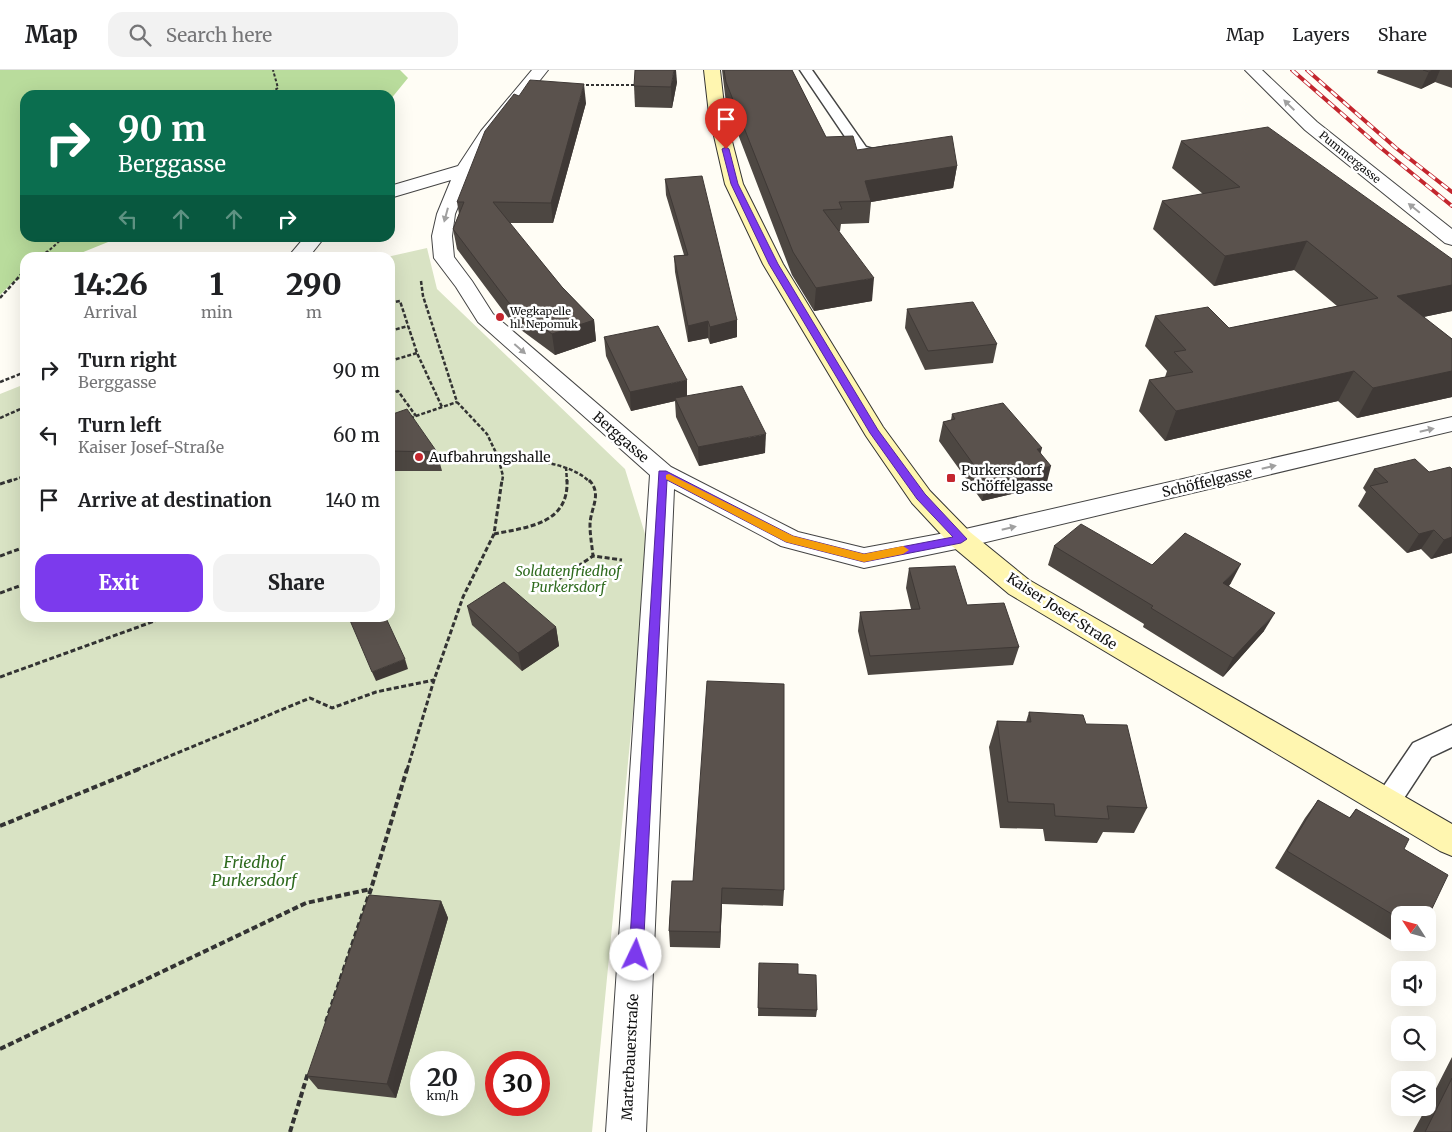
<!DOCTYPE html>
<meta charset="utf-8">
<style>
body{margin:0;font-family:Merriweather,serif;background:#f2f2f2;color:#202124;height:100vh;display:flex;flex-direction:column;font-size:19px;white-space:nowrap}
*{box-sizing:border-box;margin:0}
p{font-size:16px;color:#757577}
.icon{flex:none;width:28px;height:28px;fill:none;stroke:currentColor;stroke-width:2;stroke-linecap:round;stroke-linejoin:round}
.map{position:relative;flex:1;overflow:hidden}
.panel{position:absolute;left:20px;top:182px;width:375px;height:370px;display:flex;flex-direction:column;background:#fff;border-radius:15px;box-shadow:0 5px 20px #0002}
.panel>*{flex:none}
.hud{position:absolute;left:20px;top:20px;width:375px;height:152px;border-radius:15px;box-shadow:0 5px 20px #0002;background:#0b6e4f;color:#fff;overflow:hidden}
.needle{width:32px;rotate:306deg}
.tools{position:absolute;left:1391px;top:836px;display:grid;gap:10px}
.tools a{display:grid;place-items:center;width:45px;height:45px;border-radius:10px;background:#fff;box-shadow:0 5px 20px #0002;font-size:25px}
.speed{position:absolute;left:410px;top:981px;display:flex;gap:10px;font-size:25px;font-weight:700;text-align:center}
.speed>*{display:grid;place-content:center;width:65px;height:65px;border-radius:50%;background:#fff;box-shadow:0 5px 20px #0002;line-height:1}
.speed small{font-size:12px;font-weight:400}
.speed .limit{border:8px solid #d22;background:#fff;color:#111}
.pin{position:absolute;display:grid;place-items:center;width:42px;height:42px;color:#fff;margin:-51px -21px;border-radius:50% 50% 50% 0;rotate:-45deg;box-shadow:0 0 5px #0007}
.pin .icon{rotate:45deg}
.me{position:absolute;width:55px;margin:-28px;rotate:3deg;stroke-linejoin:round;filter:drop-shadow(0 0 4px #0008)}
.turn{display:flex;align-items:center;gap:18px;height:105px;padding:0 15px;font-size:22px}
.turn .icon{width:65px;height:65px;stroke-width:2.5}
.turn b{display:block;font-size:35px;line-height:42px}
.lanes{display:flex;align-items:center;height:48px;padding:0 15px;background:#0003;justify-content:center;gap:25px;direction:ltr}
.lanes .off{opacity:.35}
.eta{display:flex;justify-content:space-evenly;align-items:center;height:85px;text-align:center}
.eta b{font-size:30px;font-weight:800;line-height:35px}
.primary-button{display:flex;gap:10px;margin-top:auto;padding:10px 15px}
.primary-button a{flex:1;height:58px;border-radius:15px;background:#7c3aed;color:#fff;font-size:20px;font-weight:800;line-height:58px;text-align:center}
.primary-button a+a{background:#f2f2f2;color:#202124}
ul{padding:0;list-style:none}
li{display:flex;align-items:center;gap:15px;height:65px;padding:0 15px}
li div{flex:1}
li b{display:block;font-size:19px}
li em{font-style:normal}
header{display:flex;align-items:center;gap:30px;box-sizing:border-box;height:70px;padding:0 25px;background:#fff;border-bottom:1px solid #e0e0e0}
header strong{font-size:24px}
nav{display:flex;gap:28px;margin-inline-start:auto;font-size:18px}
.search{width:350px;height:45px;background:#f2f2f2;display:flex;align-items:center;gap:12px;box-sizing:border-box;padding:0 18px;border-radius:15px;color:#757577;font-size:19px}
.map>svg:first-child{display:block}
.forest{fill:#b9dc9c}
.cemetery{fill:#d9e3c4;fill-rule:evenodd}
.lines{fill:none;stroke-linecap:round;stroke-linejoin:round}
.lane-casing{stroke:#444;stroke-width:3}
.street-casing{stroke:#444;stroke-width:2}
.secondary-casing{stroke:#333;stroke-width:2}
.path-far3{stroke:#333;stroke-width:2;stroke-dasharray:3 2;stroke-linecap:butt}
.path-far2{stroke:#333;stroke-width:2.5;stroke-dasharray:4 2;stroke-linecap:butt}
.path-far1{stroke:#333;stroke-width:3;stroke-dasharray:5 2.5;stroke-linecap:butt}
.path{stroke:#333;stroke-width:4;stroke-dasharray:6 3;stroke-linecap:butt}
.lane{fill:#fff;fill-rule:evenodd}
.street{fill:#fff;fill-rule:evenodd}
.secondary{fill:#fff6b0;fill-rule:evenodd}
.rail-casing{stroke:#c4262e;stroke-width:4}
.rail{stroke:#fff;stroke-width:2.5;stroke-dasharray:8;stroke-linecap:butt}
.wall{fill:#4d4742}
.shaded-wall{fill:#3f3936}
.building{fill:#5a524d;stroke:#3f3936}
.oneway{fill:#a0a0a0}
.route{fill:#7c3aed;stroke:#51269a}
.slow{fill:#f59e0b}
.poi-dot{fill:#c4262e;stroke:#fff;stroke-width:2}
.labels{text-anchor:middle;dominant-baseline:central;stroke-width:5;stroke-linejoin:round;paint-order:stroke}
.far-street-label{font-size:11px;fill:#111;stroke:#fff}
.far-poi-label{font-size:11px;fill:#111;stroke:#fff;text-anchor:start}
.street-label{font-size:14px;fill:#111;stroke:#fff}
.poi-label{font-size:14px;fill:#111;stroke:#fff;text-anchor:start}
.park-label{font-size:14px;font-style:italic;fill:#2f6b1f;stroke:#fff}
.near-park-label{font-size:16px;font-style:italic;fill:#2f6b1f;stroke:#fff}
</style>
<header>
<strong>Map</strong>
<div class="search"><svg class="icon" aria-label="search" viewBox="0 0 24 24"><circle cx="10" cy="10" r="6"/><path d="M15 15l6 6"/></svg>Search here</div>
<nav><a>Map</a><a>Layers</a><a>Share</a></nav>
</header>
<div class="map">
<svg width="1452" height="1062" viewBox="0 0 1452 1062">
<rect width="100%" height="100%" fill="#fffdf5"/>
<path class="forest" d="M 0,0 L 400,0 L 408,8 L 390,30 L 390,25 L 25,25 L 25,168 L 118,168 L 71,187 L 25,188 L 25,207 L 13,212 L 0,225 Z"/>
<path class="cemetery" d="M 427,178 L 437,219 L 625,399 L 649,477 L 592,1062 L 0,1062 L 0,324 L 25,314 L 25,548 L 390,548 L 390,188 L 387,187 ZM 421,992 L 464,992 L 464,1035 L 421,1035 ZM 496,992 L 539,992 L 539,1035 L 496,1035 Z"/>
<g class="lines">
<g class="lane-casing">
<g id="lane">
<path d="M 800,0 L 812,0 L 866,77 L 873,79 L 890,76 L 897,80 L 895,83 L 873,87 L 856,83 Z"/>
<path d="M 1452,655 L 1452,677 L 1431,687 L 1395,742 L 1386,745 L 1377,742 L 1373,734 L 1377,726 L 1413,673 Z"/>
</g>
</g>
<g class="street-casing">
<g id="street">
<path d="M 532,0 L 548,0 L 494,68 L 473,100 L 455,144 L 452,166 L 454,187 L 472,211 L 493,244 L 671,397 L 798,462 L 864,478 L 961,460 L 1452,347 L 1452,361 L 961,478 L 864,498 L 781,476 L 674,419 L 646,1062 L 606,1062 L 650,405 L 478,252 L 456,217 L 434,188 L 432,166 L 437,144 L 451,110 L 390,128 L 390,116 L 458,96 L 481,61 Z"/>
<path d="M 1245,0 L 1262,0 L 1317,52 L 1452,159 L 1452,175 L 1445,173 L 1305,60 Z"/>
<path d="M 304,168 L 324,168 L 308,188 L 287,188 Z"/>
</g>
</g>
<g class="secondary-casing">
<path id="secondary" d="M 704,0 L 720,0 L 725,44 L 743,114 L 783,194 L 883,357 L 930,421 L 970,462 L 1029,510 L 1452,754 L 1452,786 L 1440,781 L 1009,524 L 952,476 L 912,433 L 866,366 L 763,194 L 725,114 L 709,44 Z"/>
</g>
<g class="path-far3">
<path d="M 581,15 L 638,15"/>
<path d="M 267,25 L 278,18 L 273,0"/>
<path d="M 46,183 L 63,168"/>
</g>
<g class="path-far2">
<path d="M 40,188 L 48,181"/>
<path d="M 421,211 L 423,226 L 457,332 L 487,364 L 498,387 L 503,406 L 502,412"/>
<path d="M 0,228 L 25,200"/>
<path d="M 390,233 L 400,231 L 417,283 L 442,337"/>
<path d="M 390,261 L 408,256"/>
<path d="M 390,291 L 417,283"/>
<path d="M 0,312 L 25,302"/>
<path d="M 390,324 L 398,321 L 416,346"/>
<path d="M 0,348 L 25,337"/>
<path d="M 410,348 L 457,332"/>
<path d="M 498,387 C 528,391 567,390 590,412"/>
<path d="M 566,397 L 567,412"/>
<path d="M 8,412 L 25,406"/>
</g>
<g class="path-far1">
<path d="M 589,410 C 603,424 590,439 590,455 C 590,465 592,476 593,486"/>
<path d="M 0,414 L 12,410"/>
<path d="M 390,432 L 392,437 L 390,438"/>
<path d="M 494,464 C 528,457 569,454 567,410"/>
<path d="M 0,486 L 25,477"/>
<path d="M 553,513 L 593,486 L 622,490"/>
<path d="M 0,523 L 25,514"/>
<path d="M 0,607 L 163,548"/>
<path d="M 136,700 L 310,628 L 332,638 L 376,622 L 434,610"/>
<path d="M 407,700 L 434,610 L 463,527 L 494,464 L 502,410"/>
</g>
<g class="path">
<path d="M 0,756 L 139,699"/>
<path d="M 326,952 L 371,819 L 407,699"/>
<path d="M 0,979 L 306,833 L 371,819"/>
<path d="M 290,1062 L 308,1003"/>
</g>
<use href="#lane" class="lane"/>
<use href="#street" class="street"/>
<use href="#secondary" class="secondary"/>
<g class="rail-casing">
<g id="rail">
<path d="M 1292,0 L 1381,78 L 1452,136"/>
<path d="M 1307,0 L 1396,78 L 1452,122"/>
</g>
</g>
<use href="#rail" class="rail"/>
</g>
<g class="wall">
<path d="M 722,0 L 792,0 L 826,67 L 857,80 L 957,96 L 953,118 L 871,132 L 869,153 L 841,154 L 840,161 L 839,161 L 872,231 L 814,241 L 792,205 L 726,33 Z"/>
<path d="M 1378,0 L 1452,0 L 1452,18 L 1435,12 L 1421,19 L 1377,3 Z"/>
<path d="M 677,12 L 672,38 L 635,37 L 634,16 Z"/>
<path d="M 519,26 L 586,33 L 553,153 L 509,153 L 562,217 L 594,250 L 596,271 L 555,285 L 513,254 L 457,179 L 453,159 L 459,144 L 457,132 Z"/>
<path d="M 1181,71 L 1452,189 L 1452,241 L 1423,247 L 1452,269 L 1452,327 L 1357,348 L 1338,331 L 1165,371 L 1139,341 L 1149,310 L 1165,307 L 1167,301 L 1145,276 L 1155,246 L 1229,258 L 1337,236 L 1294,200 L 1214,216 L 1153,159 L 1162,131 L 1203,124 L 1172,98 Z"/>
<path d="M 665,109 L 737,250 L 737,267 L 710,274 L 708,268 L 688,272 L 675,202 L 674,186 L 684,185 L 666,125 Z"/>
<path d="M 907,239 L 997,274 L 993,293 L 925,300 L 905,258 Z"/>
<path d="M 604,267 L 687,326 L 765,383 L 699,396 L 676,347 L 675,331 L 631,341 L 606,286 Z"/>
<path d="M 952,344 L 1041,383 L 1046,416 L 982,431 L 939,371 L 943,352 L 951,350 Z"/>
<path d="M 390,345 L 437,382 L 442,401 L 390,401 Z"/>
<path d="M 1374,399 L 1429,402 L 1452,399 L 1452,483 L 1431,489 L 1421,479 L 1407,483 L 1358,436 L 1366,422 L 1363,418 Z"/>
<path d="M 1054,476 L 1152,495 L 1231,513 L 1229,516 L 1264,561 L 1223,607 L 1143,557 L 1144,554 L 1048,495 Z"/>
<path d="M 909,498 L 967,535 L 1019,577 L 1013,595 L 868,605 L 858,561 L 860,542 L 911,539 L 906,518 Z"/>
<path d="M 467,536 L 556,557 L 559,576 L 522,601 L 472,555 Z"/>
<path d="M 1029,642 L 1086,654 L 1147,738 L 1134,763 L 1103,762 L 1097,773 L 1045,771 L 1043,759 L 1000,758 L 989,677 L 997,651 L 1026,652 Z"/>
<path d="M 1318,730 L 1349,748 L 1356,739 L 1404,779 L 1400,845 L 1400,872 L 1409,872 L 1404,878 L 1275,798 L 1305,748 Z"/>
<path d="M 672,811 L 784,820 L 783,836 L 722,834 L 720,878 L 670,877 L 669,861 Z"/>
<path d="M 441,831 L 448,848 L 396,1028 L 318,1019 L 307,1006 Z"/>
<path d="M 759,893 L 817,940 L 816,947 L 758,946 Z"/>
<path d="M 1452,987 L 1452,1062 L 1413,1062 L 1426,1038 L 1428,1038 L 1428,1034 Z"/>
</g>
<g class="shaded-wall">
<path d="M 674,0 L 676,0 L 677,12 L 672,38 L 671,17 Z"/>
<path d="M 1433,0 L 1440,0 L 1435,12 L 1421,19 L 1429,2 Z"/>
<path d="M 584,14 L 586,33 L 553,153 L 551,133 Z"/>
<path d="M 957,96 L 953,118 L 871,132 L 865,111 Z"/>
<path d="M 1307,171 L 1294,200 L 1214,216 L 1225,186 Z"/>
<path d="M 874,208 L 872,231 L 814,241 L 816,218 Z"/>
<path d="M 1452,215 L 1452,241 L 1381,256 L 1397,226 Z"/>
<path d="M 594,250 L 596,271 L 555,285 L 552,264 Z"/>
<path d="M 737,250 L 737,267 L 710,274 L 710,257 Z"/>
<path d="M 708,251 L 708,268 L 688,272 L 688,256 Z"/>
<path d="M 1354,301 L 1338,331 L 1165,371 L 1176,341 Z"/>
<path d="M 1452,301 L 1452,327 L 1357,348 L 1373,318 Z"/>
<path d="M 687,310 L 687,329 L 675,328 L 675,331 L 631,341 L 630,322 Z"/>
<path d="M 766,364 L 765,383 L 699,396 L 698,377 Z"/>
<path d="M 1042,378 L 1037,397 L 1037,379 Z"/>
<path d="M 1051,396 L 1046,416 L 982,431 L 986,412 Z"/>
<path d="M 1434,460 L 1421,479 L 1407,483 L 1419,464 Z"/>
<path d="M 1452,467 L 1452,483 L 1431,489 L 1444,470 Z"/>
<path d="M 1241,494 L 1231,513 L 1214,532 L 1223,513 Z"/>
<path d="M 1275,543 L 1264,561 L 1223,607 L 1233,588 Z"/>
<path d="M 556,557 L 559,576 L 522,601 L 518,583 Z"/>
<path d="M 405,589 L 408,599 L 376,611 L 372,602 Z"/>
<path d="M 722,818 L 722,834 L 720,878 L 720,862 Z"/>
<path d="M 441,831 L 448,848 L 396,1028 L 387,1014 Z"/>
</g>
<g class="building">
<path d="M 635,0 L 674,0 L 671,17 L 634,16 Z"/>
<path d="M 724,0 L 792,0 L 826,67 L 853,66 L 857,80 L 952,66 L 957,96 L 865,111 L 871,131 L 839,132 L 842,139 L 823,140 L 874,208 L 816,218 L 793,182 L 726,12 Z"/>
<path d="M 1423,0 L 1433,0 L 1429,2 Z"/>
<path d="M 530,10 L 584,14 L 551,133 L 493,132 L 562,217 L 594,250 L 552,264 L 509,233 L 453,159 L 464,132 L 457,132 L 485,61 L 514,24 L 519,26 Z"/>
<path d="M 1268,57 L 1452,189 L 1452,215 L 1397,226 L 1452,269 L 1452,301 L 1373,318 L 1354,301 L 1176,341 L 1149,310 L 1193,302 L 1174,282 L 1186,280 L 1155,246 L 1208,237 L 1229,258 L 1378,228 L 1307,171 L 1225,186 L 1162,131 L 1240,117 L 1181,71 Z"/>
<path d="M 702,106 L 737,250 L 710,257 L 708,251 L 688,256 L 674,186 L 688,185 L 665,109 Z"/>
<path d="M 973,232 L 997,274 L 928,281 L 907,239 Z"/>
<path d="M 658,256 L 687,310 L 630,322 L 604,267 Z"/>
<path d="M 742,316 L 766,364 L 698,377 L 675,328 Z"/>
<path d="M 1003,333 L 1042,378 L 1037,379 L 1051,396 L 986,412 L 943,352 L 955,349 L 952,344 Z"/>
<path d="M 407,339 L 437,382 L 390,381 L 390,345 Z"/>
<path d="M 1415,389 L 1429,402 L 1450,397 L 1452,399 L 1452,467 L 1444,470 L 1434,460 L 1419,464 L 1370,416 L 1388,412 L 1374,399 Z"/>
<path d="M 1081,454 L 1152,495 L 1185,463 L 1241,494 L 1223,513 L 1275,543 L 1233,588 L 1151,538 L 1153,536 L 1054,476 Z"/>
<path d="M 955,496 L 967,535 L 1004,533 L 1019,577 L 870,586 L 860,542 L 920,539 L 909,498 Z"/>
<path d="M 504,512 L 556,557 L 518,583 L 467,536 Z"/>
<path d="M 349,548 L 386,548 L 405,589 L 372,602 Z"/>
<path d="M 707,611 L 784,614 L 784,820 L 722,818 L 720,862 L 669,861 L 672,811 L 693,811 Z"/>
<path d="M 1029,642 L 1083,645 L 1086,654 L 1127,655 L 1147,738 L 1107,736 L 1109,749 L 1055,746 L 1054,734 L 1008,732 L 997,651 L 1031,652 Z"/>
<path d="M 1318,730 L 1350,748 L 1356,739 L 1409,769 L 1404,779 L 1448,805 L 1428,847 L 1428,845 L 1400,845 L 1400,849 L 1287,781 Z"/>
<path d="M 369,825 L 441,831 L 387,1014 L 307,1006 Z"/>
<path d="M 759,893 L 798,894 L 798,904 L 816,905 L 817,940 L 758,938 Z"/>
<path d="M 1452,1008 L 1452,1062 L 1425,1062 Z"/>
</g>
<defs><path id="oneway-solid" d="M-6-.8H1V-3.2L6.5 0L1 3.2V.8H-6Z" transform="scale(1.25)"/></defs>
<g class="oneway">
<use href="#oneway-solid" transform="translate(1289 35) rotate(-136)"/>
<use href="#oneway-solid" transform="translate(1414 138) rotate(-141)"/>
<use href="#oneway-solid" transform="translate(446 145) rotate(105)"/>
<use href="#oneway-solid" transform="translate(520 279) rotate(41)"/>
<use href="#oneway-solid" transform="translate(1427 360) rotate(-13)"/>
<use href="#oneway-solid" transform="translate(1269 397) rotate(-13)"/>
<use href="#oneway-solid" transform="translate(1009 458) rotate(-13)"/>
</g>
<path class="route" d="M 726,77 L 729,79 L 738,114 L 778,194 L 878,360 L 925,424 L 967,469 L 961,473 L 864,492 L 786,472 L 667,410 L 643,885 L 641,890 L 636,892 L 631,890 L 629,885 L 659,401 L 666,401 L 793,466 L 864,484 L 953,467 L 917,429 L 870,363 L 769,194 L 731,114 L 722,79 Z"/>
<path class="slow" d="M 669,404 L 793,466 L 864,484 L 903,476 L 909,480 L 903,484 L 864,492 L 786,472 L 666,409 L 666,405 Z"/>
<g class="poi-dot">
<circle cx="500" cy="247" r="5"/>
<circle cx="419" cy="387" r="5"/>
<rect x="946" y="403" width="10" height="10" rx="2.5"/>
</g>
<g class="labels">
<g class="far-street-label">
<text transform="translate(1350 87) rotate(39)">Pummergasse</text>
</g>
<g class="far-poi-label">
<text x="510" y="241">Wegkapelle<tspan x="510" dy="13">hl. Nepomuk</tspan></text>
</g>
<g class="street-label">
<text transform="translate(621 367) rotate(41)">Berggasse</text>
<text transform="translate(1207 412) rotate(-13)">Schöffelgasse</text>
<text transform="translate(1062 541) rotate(33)">Kaiser Josef-Straße</text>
<text transform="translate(630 987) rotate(-87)">Marterbauerstraße</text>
</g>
<g class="poi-label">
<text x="429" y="387">Aufbahrungshalle</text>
<text x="961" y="400">Purkersdorf<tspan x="961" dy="16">Schöffelgasse</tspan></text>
</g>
<g class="park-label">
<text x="568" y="501">Soldatenfriedhof<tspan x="568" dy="16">Purkersdorf</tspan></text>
</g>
<g class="near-park-label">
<text x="254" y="792">Friedhof<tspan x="254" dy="18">Purkersdorf</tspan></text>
</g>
</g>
</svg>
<div class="tools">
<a><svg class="needle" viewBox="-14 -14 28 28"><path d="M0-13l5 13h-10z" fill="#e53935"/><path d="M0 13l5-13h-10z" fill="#757577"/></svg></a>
<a><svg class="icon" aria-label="sound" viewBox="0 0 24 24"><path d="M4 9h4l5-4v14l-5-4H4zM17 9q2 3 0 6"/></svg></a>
<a><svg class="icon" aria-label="search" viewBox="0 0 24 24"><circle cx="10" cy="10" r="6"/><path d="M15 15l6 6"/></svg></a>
<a><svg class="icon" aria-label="layers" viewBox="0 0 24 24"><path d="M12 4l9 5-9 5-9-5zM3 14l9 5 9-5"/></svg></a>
</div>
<div class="speed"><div>20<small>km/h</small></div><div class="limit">30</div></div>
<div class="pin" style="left:726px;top:79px;background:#d93025"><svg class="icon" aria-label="arrive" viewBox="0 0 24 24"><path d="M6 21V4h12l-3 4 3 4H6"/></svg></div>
<svg class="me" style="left:636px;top:885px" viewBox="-20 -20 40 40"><circle r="19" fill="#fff"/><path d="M0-13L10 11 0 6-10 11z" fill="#7c3aed"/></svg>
<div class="hud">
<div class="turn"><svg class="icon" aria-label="right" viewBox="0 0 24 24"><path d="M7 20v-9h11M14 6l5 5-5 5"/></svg><div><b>90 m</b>Berggasse</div></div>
<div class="lanes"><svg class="icon off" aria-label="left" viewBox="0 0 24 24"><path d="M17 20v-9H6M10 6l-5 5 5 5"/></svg><svg class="icon off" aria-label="ahead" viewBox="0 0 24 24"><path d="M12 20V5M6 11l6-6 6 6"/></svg><svg class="icon off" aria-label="ahead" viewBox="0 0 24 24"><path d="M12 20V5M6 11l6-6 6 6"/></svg><svg class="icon" aria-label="right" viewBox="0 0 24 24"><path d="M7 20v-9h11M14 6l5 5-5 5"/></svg></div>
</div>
<section class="panel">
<div class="eta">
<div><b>14:26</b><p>Arrival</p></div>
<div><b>1</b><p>min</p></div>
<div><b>290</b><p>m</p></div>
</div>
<ul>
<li><svg class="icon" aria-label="right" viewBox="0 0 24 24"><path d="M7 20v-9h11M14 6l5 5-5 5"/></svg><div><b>Turn right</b><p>Berggasse</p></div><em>90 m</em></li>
<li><svg class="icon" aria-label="left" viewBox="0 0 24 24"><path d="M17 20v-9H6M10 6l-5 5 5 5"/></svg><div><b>Turn left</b><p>Kaiser Josef-Straße</p></div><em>60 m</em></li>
<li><svg class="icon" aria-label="arrive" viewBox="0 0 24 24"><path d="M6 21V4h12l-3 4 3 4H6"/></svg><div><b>Arrive at destination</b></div><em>140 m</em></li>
</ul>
<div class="primary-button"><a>Exit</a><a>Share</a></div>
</section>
</div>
